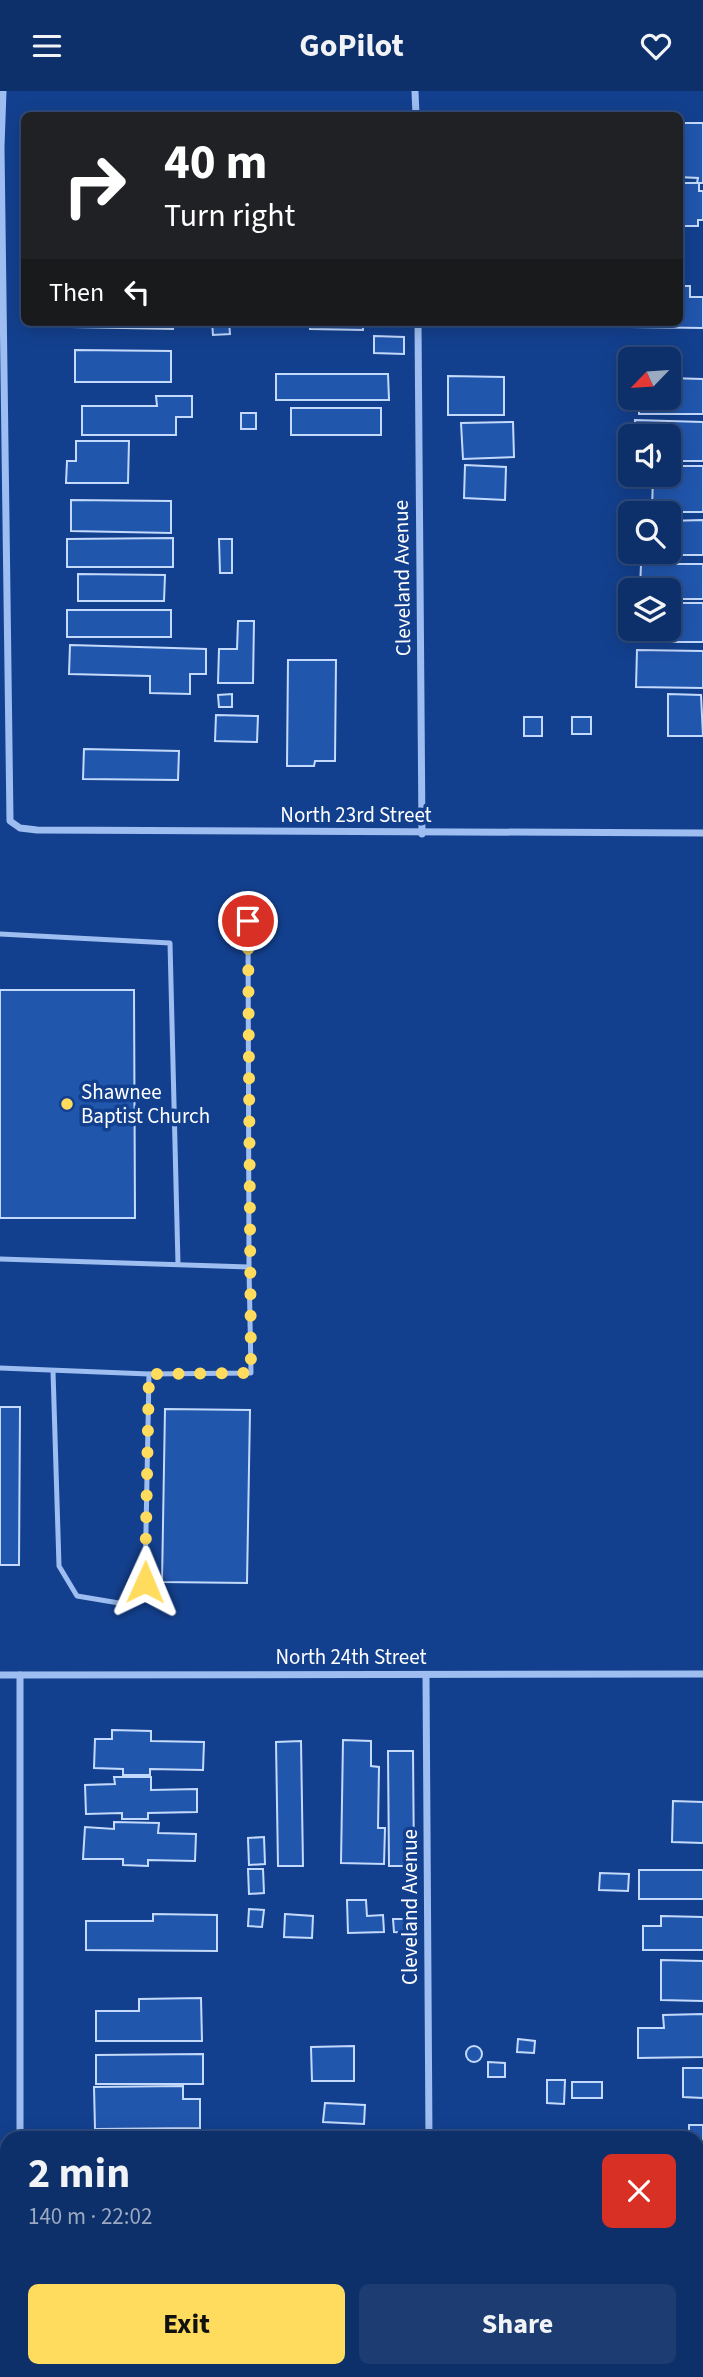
<!DOCTYPE html>
<meta charset="utf-8">
<style>
body{margin:0;font-family:"Source Sans 3",sans-serif;background:#1c3c72;color:#f1f3f6;height:100vh;display:flex;flex-direction:column;font-size:26px;white-space:nowrap}
*{box-sizing:border-box;margin:0}
p{font-size:23px;color:#9ba9c1}
.icon{flex:none;width:38px;height:38px;fill:none;stroke:currentColor;stroke-width:2;stroke-linecap:round;stroke-linejoin:round}
.map{position:relative;flex:1;overflow:hidden}
.panel{position:absolute;left:0px;top:2040px;width:704px;height:247px;display:flex;flex-direction:column;background:#0e306a;border-radius:21px 21px 0 0;box-shadow:0 4px 18px #0003,0 0 0 2px #2e4b7e}
.panel>*{flex:none}
.guide{position:absolute;left:21px;top:21px;width:662px;height:214px;border-radius:10px;box-shadow:0 4px 18px #0003,0 0 0 2px #2e4b7e;background:#202124;color:#fff;overflow:hidden}
.needle{width:46px;rotate:245deg}
.buttons{position:absolute;left:618px;top:256px;display:grid;gap:14px}
.buttons a{display:grid;place-items:center;width:63px;height:63px;border-radius:10px;background:#0e306a;box-shadow:0 4px 18px #0003,0 0 0 2px #2e4b7e;font-size:35px}
.pin{position:absolute;display:grid;place-items:center;width:60px;height:60px;color:#fff;margin:-30px;border:4px solid #fff;border-radius:50%;box-shadow:0 2px 7px #0007}
.me{position:absolute;width:77px;margin:-38px;rotate:1deg;stroke-linejoin:round;filter:drop-shadow(0 0 5px #0008)}
.turn{display:flex;align-items:center;gap:24px;height:147px;padding:0 28px;font-size:32px}
.turn .icon{width:91px;height:91px;stroke-width:2.5}
.turn b{display:block;font-size:49px;line-height:60px}
.then{display:flex;align-items:center;height:66px;padding:0 28px;background:#0003;gap:14px;font-size:26px}
.round{display:grid;place-items:center;flex:none;width:74px;height:74px;border-radius:10px;background:#1c3c72}
.headline{display:flex;align-items:center;justify-content:space-between;height:119px;padding:0 28px}
h1{font-size:42px;font-weight:700;line-height:52px}
.primary-button{display:flex;gap:14px;margin-top:auto;padding:14px 28px}
.primary-button a{flex:1;height:80px;border-radius:10px;background:#ffdc5e;color:#111;font-size:28px;font-weight:700;line-height:80px;text-align:center}
.primary-button a+a{background:#1c3c72;color:#f1f3f6}
header{display:flex;justify-content:space-between;align-items:center;height:91px;padding:0 28px;background:#0e306a;font-size:32px;font-weight:700}
.map>svg:first-child{display:block}
.building{fill:#2156ad;stroke:#c4dafc;stroke-width:2}
.lines{fill:none;stroke-linecap:round;stroke-linejoin:round}
.service{stroke:#9ebdf1;stroke-width:5}
.minor{stroke:#9ebdf1;stroke-width:7}
.route{stroke:#ffdc5e;stroke-width:12;stroke-dasharray:0 21.6}
.poi-dot{fill:#ffdc5e;stroke:#13408e;stroke-width:2.5}
.labels{text-anchor:middle;dominant-baseline:central;stroke-width:7;stroke-linejoin:round;paint-order:stroke}
.street-label{font-size:21px;fill:#fff;stroke:#13408e}
.poi-label{font-size:21px;fill:#fff;stroke:#13408e;text-anchor:start}
</style>
<header><svg class="icon" aria-label="menu" viewBox="0 0 24 24"><path d="M4 6h16M4 12h16M4 18h16"/></svg>GoPilot<svg class="icon" aria-label="heart" viewBox="0 0 24 24"><path d="M12 20l-8-8c-3-5 5-10 8-4 3-6 11-1 8 4z"/></svg></header>
<div class="map">
<svg width="703" height="2286" viewBox="0 0 703 2286">
<rect width="100%" height="100%" fill="#13408e"/>
<g class="building">
<path d="M 679,32 L 703,32 L 703,92 L 697,92 L 698,87 L 679,86 Z"/>
<path d="M 679,92 L 699,92 L 699,100 L 703,100 L 703,129 L 698,129 L 698,135 L 679,135 Z"/>
<path d="M 679,195 L 690,195 L 690,206 L 703,206 L 703,237 L 630,236 L 630,231 L 679,231 Z"/>
<path d="M 72,231 L 174,231 L 173,238 L 72,236 Z"/>
<path d="M 212,231 L 229,231 L 230,243 L 213,244 Z"/>
<path d="M 310,231 L 363,231 L 363,239 L 310,238 Z"/>
<path d="M 449,231 L 494,231 L 494,236 L 449,235 Z"/>
<path d="M 374,245 L 404,246 L 404,263 L 374,262 Z"/>
<path d="M 75,259 L 171,260 L 171,291 L 75,291 Z"/>
<path d="M 276,283 L 388,283 L 389,309 L 276,309 Z"/>
<path d="M 448,285 L 504,286 L 504,324 L 448,324 Z"/>
<path d="M 668,287 L 703,288 L 703,323 L 639,323 L 639,306 L 668,306 Z"/>
<path d="M 156,305 L 192,305 L 192,326 L 176,326 L 176,344 L 82,344 L 82,315 L 157,315 Z"/>
<rect x="291" y="317" width="90" height="27"/>
<rect x="241" y="322" width="15" height="16"/>
<path d="M 635,329 L 703,331 L 703,370 L 668,370 L 668,345 L 634,345 Z"/>
<path d="M 513,331 L 514,366 L 463,368 L 461,332 Z"/>
<path d="M 76,350 L 129,350 L 128,392 L 66,392 L 67,370 L 76,370 Z"/>
<path d="M 465,374 L 506,376 L 505,409 L 464,407 Z"/>
<path d="M 668,375 L 703,375 L 703,421 L 652,421 L 653,383 L 668,383 Z"/>
<path d="M 71,409 L 171,410 L 171,442 L 71,440 Z"/>
<path d="M 703,429 L 703,464 L 655,464 L 655,460 L 668,460 L 668,430 Z"/>
<path d="M 173,447 L 173,476 L 67,476 L 67,448 Z"/>
<path d="M 219,448 L 232,448 L 232,482 L 220,482 Z"/>
<path d="M 641,473 L 703,473 L 703,508 L 668,508 L 668,499 L 640,499 Z"/>
<path d="M 78,483 L 165,484 L 164,510 L 78,510 Z"/>
<path d="M 668,512 L 703,512 L 703,551 L 638,551 L 638,537 L 668,537 Z"/>
<rect x="67" y="519" width="104" height="27"/>
<path d="M 238,530 L 254,530 L 253,592 L 218,592 L 219,558 L 237,558 Z"/>
<path d="M 70,554 L 206,558 L 206,583 L 190,583 L 190,603 L 150,602 L 150,585 L 69,583 Z"/>
<path d="M 637,559 L 703,560 L 703,597 L 636,596 Z"/>
<path d="M 288,569 L 336,569 L 335,670 L 315,670 L 314,675 L 287,675 Z"/>
<path d="M 232,603 L 232,616 L 219,616 L 218,604 Z"/>
<path d="M 668,603 L 701,604 L 703,645 L 668,645 Z"/>
<path d="M 216,624 L 258,625 L 257,651 L 215,650 Z"/>
<rect x="524" y="626" width="18" height="19"/>
<rect x="572" y="626" width="19" height="17"/>
<path d="M 84,658 L 179,660 L 178,689 L 83,688 Z"/>
<path d="M 0,899 L 134,899 L 135,1127 L 0,1127 Z"/>
<path d="M 0,1316 L 20,1316 L 19,1474 L 0,1474 Z"/>
<path d="M 165,1318 L 250,1319 L 247,1492 L 162,1491 Z"/>
<path d="M 112,1639 L 151,1640 L 151,1650 L 204,1651 L 203,1679 L 150,1678 L 150,1684 L 123,1684 L 123,1678 L 94,1677 L 95,1648 L 112,1648 Z"/>
<path d="M 343,1649 L 371,1650 L 371,1675 L 379,1676 L 378,1737 L 385,1737 L 384,1773 L 341,1772 Z"/>
<path d="M 301,1650 L 303,1775 L 278,1775 L 276,1651 Z"/>
<path d="M 388,1660 L 413,1660 L 414,1775 L 389,1775 Z"/>
<path d="M 114,1686 L 151,1686 L 151,1699 L 197,1698 L 197,1721 L 148,1722 L 148,1728 L 122,1728 L 122,1722 L 86,1723 L 85,1694 L 115,1693 Z"/>
<path d="M 673,1710 L 703,1711 L 703,1752 L 672,1751 Z"/>
<path d="M 114,1731 L 159,1732 L 158,1742 L 196,1743 L 195,1770 L 148,1769 L 148,1775 L 123,1774 L 123,1768 L 83,1768 L 85,1736 L 114,1738 Z"/>
<path d="M 264,1746 L 265,1773 L 249,1774 L 248,1747 Z"/>
<path d="M 248,1778 L 263,1778 L 264,1802 L 249,1803 Z"/>
<rect x="639" y="1779" width="64" height="29"/>
<path d="M 600,1782 L 629,1783 L 628,1800 L 599,1799 Z"/>
<path d="M 347,1809 L 366,1809 L 367,1825 L 383,1824 L 384,1841 L 348,1842 Z"/>
<path d="M 249,1818 L 264,1819 L 262,1836 L 248,1835 Z"/>
<path d="M 153,1823 L 217,1824 L 217,1860 L 86,1859 L 86,1830 L 153,1830 Z"/>
<path d="M 285,1823 L 313,1825 L 312,1847 L 284,1846 Z"/>
<path d="M 661,1825 L 703,1826 L 703,1859 L 643,1859 L 643,1835 L 661,1835 Z"/>
<path d="M 393,1828 L 411,1828 L 410,1842 L 394,1841 Z"/>
<path d="M 661,1869 L 703,1870 L 703,1910 L 661,1909 Z"/>
<path d="M 201,1907 L 202,1950 L 96,1950 L 96,1920 L 139,1920 L 139,1908 Z"/>
<path d="M 703,1923 L 703,1966 L 638,1967 L 638,1937 L 664,1937 L 663,1924 Z"/>
<path d="M 518,1948 L 535,1950 L 534,1962 L 517,1961 Z"/>
<circle cx="474" cy="1963" r="8"/>
<path d="M 354,1955 L 354,1990 L 312,1990 L 311,1956 Z"/>
<path d="M 203,1963 L 203,1993 L 96,1993 L 96,1964 Z"/>
<path d="M 488,1971 L 505,1972 L 505,1986 L 488,1986 Z"/>
<path d="M 683,1977 L 703,1977 L 703,2007 L 683,2006 Z"/>
<path d="M 547,1989 L 565,1989 L 564,2013 L 547,2012 Z"/>
<rect x="572" y="1991" width="30" height="16"/>
<path d="M 183,1995 L 183,2008 L 200,2008 L 200,2037 L 95,2038 L 94,1996 Z"/>
<path d="M 325,2012 L 365,2014 L 364,2033 L 323,2031 Z"/>
<path d="M 689,2034 L 703,2034 L 703,2066 L 696,2066 L 696,2048 L 689,2048 Z"/>
<rect x="95" y="2039" width="102" height="9"/>
<rect x="696" y="2230" width="7" height="47"/>
<rect x="101" y="2280" width="137" height="6"/>
<rect x="390" y="2280" width="17" height="6"/>
</g>
<g class="lines">
<g class="service">
<path d="M 248,830 L 249,1176"/>
<path d="M 0,843 L 170,852 L 178,1173"/>
<path d="M 0,1168 L 249,1176 L 251,1282 L 149,1283 L 0,1277"/>
<path d="M 53,1280 L 59,1475 L 77,1505 L 125,1513 L 145,1491 L 149,1283"/>
</g>
<g class="minor">
<path d="M 3,0 L 1,56 L 10,730 L 20,737 L 37,739 L 703,742"/>
<path d="M 415,0 L 416,24"/>
<path d="M 418,231 L 422,743"/>
<path d="M 0,1584 L 703,1583"/>
<path d="M 20,1584 L 20,2048"/>
<path d="M 426,1584 L 429,2048"/>
<path d="M 22,2280 L 22,2286"/>
<path d="M 431,2280 L 431,2286"/>
</g>
</g>
<g class="lines">
<path class="route" d="M 145,1491 L 149,1283 L 251,1282 L 248,830"/>
</g>
<circle class="poi-dot" cx="67" cy="1013" r="7"/>
<g class="labels">
<g class="street-label">
<text transform="translate(402 487) rotate(-91)">Cleveland Avenue</text>
<text x="356" y="724">North 23rd Street</text>
<text x="351" y="1566">North 24th Street</text>
<text transform="translate(410 1816) rotate(-90)">Cleveland Avenue</text>
</g>
<g class="poi-label">
<text x="81" y="1001">Shawnee<tspan x="81" dy="24">Baptist Church</tspan></text>
</g>
</g>
</svg>
<div class="buttons">
<a><svg class="needle" viewBox="-14 -14 28 28"><path d="M0-13l5 13h-10z" fill="#e53935"/><path d="M0 13l5-13h-10z" fill="#9ba9c1"/></svg></a>
<a><svg class="icon" aria-label="sound" viewBox="0 0 24 24"><path d="M4 9h4l5-4v14l-5-4H4zM17 9q2 3 0 6"/></svg></a>
<a><svg class="icon" aria-label="search" viewBox="0 0 24 24"><circle cx="10" cy="10" r="6"/><path d="M15 15l6 6"/></svg></a>
<a><svg class="icon" aria-label="layers" viewBox="0 0 24 24"><path d="M12 4l9 5-9 5-9-5zM3 14l9 5 9-5"/></svg></a>
</div>
<div class="pin" style="left:248px;top:830px;background:#d93025"><svg class="icon" aria-label="arrive" viewBox="0 0 24 24"><path d="M6 21V4h12l-3 4 3 4H6"/></svg></div>
<svg class="me" style="left:145px;top:1491px" viewBox="-20 -20 40 40"><path d="M0-17L14 15 0 8-14 15z" fill="#ffdc5e" stroke="#fff" stroke-width="4"/></svg>
<div class="guide">
<div class="turn"><svg class="icon" aria-label="right" viewBox="0 0 24 24"><path d="M7 20v-9h11M14 6l5 5-5 5"/></svg><div><b>40 m</b>Turn right</div></div>
<div class="then">Then<svg class="icon" aria-label="left" viewBox="0 0 24 24"><path d="M17 20v-9H6M10 6l-5 5 5 5"/></svg></div>
</div>
<section class="panel">
<div class="headline"><div><h1>2 min</h1><p>140 m · 22:02</p></div><a class="round" style="background:#d93025;color:#fff"><svg class="icon" aria-label="close" viewBox="0 0 24 24"><path d="M6 6l12 12M18 6L6 18"/></svg></a></div>
<div class="primary-button"><a>Exit</a><a>Share</a></div>
</section>
</div>
